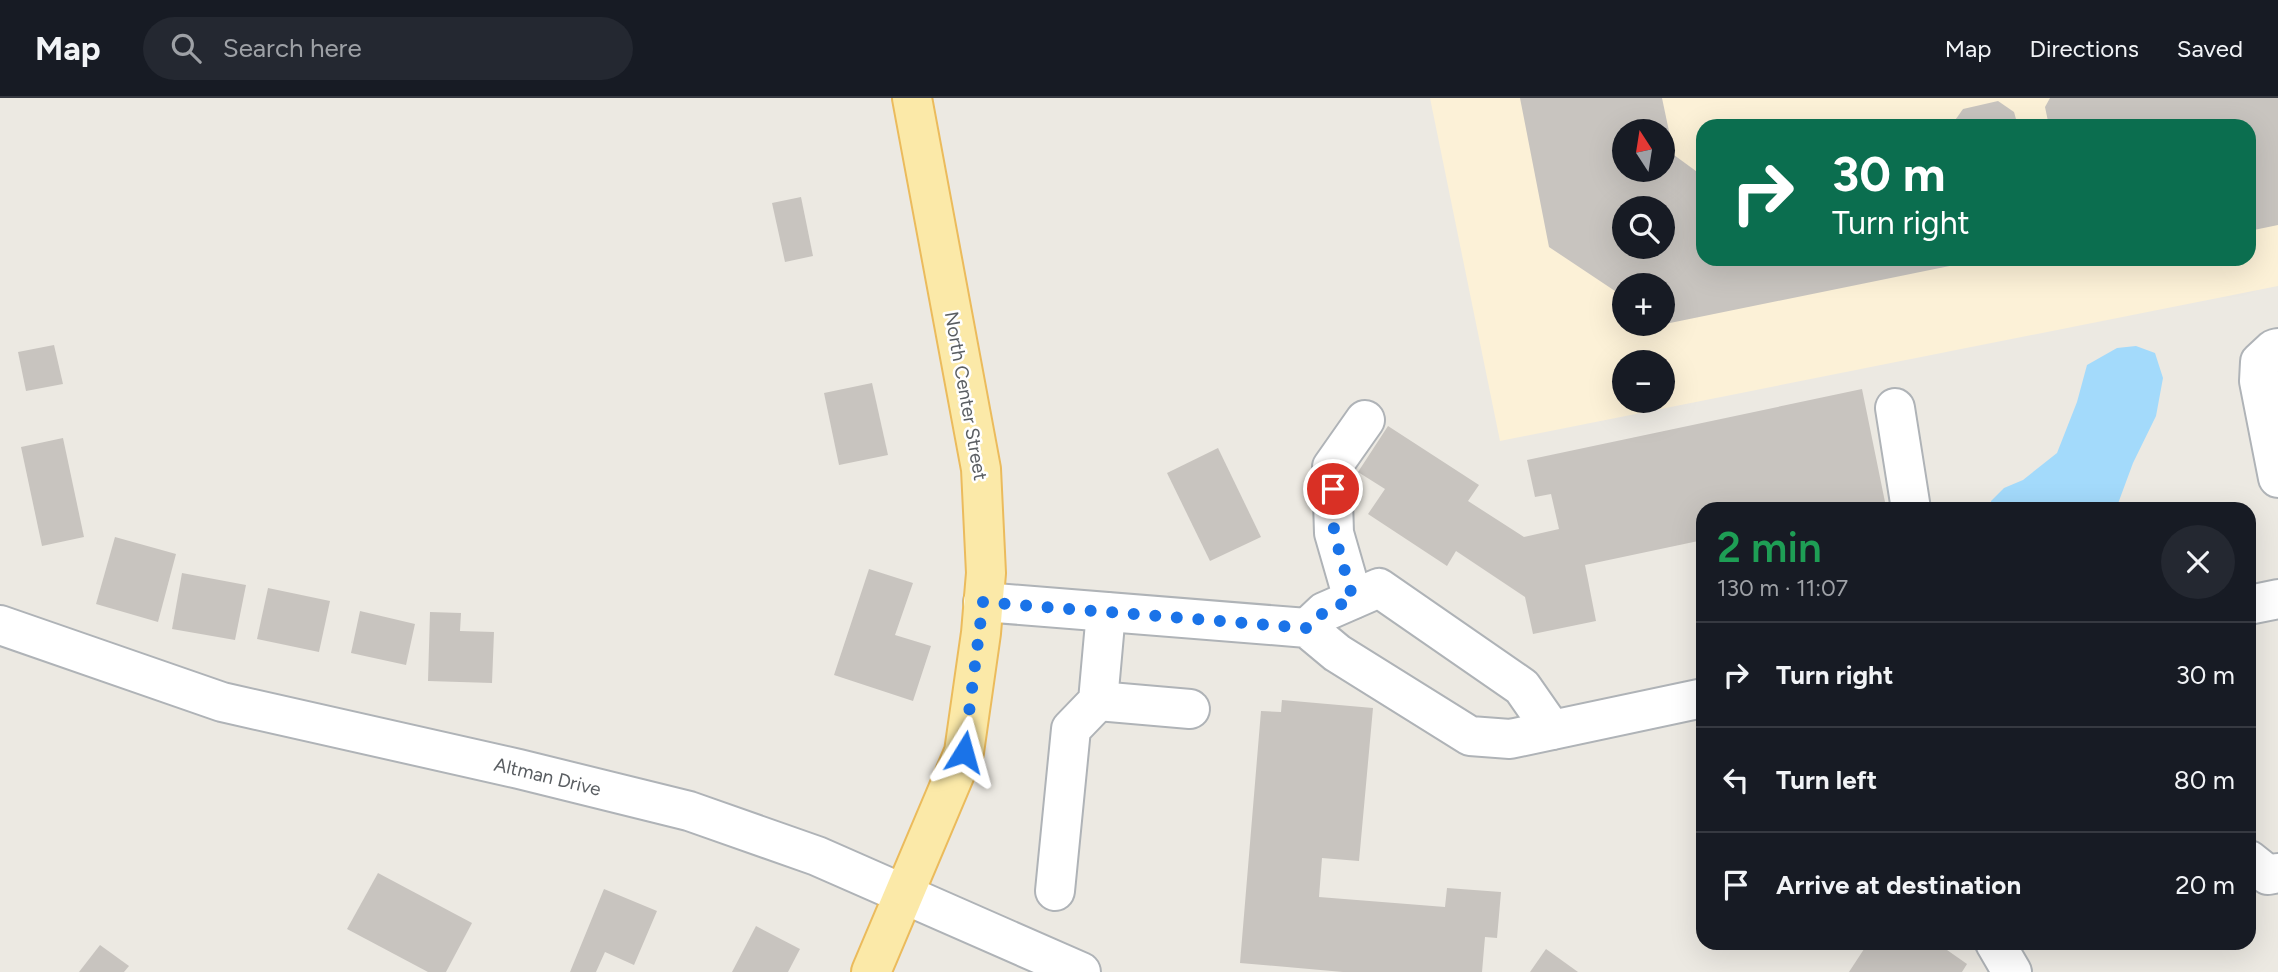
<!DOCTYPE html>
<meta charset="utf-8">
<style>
body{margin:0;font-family:Figtree,sans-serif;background:#242831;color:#f1f3f6;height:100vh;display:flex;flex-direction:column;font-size:26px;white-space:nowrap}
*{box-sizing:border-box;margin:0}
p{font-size:23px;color:#9ea1a6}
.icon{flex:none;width:38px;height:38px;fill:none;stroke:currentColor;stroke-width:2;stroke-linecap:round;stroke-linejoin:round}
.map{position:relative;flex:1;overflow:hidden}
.side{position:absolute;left:1696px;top:404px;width:560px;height:448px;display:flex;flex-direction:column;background:#171b24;border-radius:21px;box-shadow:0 7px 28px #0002}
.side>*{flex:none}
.top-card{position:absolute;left:1696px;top:21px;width:560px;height:147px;border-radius:21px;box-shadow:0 7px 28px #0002;background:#0b6e4f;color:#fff;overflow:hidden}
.needle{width:46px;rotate:348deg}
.buttons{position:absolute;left:1612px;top:21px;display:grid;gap:14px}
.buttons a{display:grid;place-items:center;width:63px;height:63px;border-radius:50%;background:#171b24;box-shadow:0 7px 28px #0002;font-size:35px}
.pin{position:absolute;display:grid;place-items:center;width:60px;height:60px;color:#fff;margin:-30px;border:4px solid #fff;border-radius:50%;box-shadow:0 2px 7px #0007}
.me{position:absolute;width:77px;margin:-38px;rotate:8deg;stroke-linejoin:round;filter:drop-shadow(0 0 5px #0008)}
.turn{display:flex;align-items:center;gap:24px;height:147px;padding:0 21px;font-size:32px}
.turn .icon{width:91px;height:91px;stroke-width:2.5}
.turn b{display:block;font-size:49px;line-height:60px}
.round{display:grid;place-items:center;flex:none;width:74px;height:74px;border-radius:37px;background:#242831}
.headline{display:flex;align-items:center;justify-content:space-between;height:119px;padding:0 21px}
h1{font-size:42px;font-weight:600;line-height:52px;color:#1e9e55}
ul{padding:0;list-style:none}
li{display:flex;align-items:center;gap:21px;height:105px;padding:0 21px;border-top:2px solid #363941}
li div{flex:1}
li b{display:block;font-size:26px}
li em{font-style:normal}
header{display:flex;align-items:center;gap:42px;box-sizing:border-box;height:98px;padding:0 35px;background:#171b24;border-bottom:2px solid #363941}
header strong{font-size:33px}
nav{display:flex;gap:38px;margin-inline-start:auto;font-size:24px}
.search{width:490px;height:63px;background:#242831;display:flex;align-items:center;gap:18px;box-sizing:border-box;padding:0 24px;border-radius:38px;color:#9ea1a6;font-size:26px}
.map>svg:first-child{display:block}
.commercial{fill:#fcf1d7;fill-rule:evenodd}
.water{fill:#a3dafb}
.building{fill:#c8c4bf;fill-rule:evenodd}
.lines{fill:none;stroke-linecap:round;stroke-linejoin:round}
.minor-casing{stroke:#afb3b7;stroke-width:42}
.major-casing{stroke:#ebbb5c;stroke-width:42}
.minor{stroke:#fff;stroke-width:38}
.major{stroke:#fbe9a8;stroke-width:38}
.route{stroke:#1a73e8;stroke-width:12;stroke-dasharray:0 21.6}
.labels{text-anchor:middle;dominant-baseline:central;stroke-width:5;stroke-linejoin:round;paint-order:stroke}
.street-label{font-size:19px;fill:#5a5e62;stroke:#fff}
</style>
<header>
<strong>Map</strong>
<div class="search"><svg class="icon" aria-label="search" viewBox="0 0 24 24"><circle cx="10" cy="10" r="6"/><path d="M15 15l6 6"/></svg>Search here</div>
<nav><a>Map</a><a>Directions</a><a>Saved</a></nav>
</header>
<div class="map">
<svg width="2278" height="874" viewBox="0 0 2278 874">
<rect width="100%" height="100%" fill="#ece9e2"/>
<path class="commercial" d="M 1430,0 L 2278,0 L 2278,188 L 1500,343 ZM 1703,28 L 2249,28 L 2249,161 L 1703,161 ZM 1624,33 L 1662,33 L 1662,72 L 1624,72 ZM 1624,110 L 1662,110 L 1662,149 L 1624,149 ZM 1624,187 L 1662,187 L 1662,226 L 1624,226 ZM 1624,264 L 1662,264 L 1662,303 L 1624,303 Z"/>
<path class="water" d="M 2136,248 L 2155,255 L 2163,280 L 2156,318 L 2133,365 L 2116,411 L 1991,411 L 1991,403 L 2004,390 L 2023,382 L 2057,355 L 2077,304 L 2087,267 L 2117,250 Z"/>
<g class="building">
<path d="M 1520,0 L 1662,0 L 1674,57 L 1700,76 L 1703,75 L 1703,161 L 1979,162 L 1665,226 L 1662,225 L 1662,187 L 1624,187 L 1624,199 L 1549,149 ZM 1624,33 L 1662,33 L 1662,72 L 1624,72 ZM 1624,110 L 1662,110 L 1662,149 L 1624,149 Z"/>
<path d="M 2050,0 L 2278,0 L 2278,127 L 2249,133 L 2249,28 L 2049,28 L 2045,9 Z"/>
<path d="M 1998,3 L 2014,14 L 2018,28 L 1951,28 L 1963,11 Z"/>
<path d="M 801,99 L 813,158 L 785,164 L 772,105 Z"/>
<path d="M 54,247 L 63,286 L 26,293 L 18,254 Z"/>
<path d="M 872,285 L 888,357 L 839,367 L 824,295 Z"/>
<path d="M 1862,291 L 1885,404 L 1849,411 L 1703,411 L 1703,442 L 1585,467 L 1596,523 L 1533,536 L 1525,499 L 1456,453 L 1447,468 L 1368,416 L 1385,391 L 1358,374 L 1388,328 L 1479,387 L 1468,403 L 1524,439 L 1559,431 L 1551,396 L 1535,399 L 1527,362 Z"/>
<path d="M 63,340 L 84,439 L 42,448 L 21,349 Z"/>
<path d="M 1218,350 L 1261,439 L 1210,463 L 1167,375 Z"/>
<path d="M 115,439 L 176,456 L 158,524 L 96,506 Z"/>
<path d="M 869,471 L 913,485 L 895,537 L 931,548 L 913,603 L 834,577 Z"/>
<path d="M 182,475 L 246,487 L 235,542 L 172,531 Z"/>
<path d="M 268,490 L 330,503 L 319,554 L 257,541 Z"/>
<path d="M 360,513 L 415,526 L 406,567 L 351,555 Z"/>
<path d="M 430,514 L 461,515 L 460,533 L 494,534 L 492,585 L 428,583 Z"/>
<path d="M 1282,602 L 1373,610 L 1359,763 L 1322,760 L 1319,799 L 1445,809 L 1447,790 L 1501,794 L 1497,840 L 1485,839 L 1482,874 L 1343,874 L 1240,865 L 1261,613 L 1281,614 Z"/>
<path d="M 378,775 L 472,825 L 446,874 L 428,874 L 347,831 Z"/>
<path d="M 604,791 L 657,813 L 634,867 L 605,854 L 596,874 L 570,874 Z"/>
<path d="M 756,828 L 800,851 L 788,874 L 732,874 Z"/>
<path d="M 1868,845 L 1937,845 L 1967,866 L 1962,874 L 1849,874 Z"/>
<path d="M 100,847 L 129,868 L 124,874 L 79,874 Z"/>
<path d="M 1546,851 L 1578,874 L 1530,874 Z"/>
</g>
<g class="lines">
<g class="minor-casing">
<g id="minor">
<path d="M 2278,250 L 2274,251 L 2260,264 L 2259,283 L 2278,380"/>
<path d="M 1895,310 L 1911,411"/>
<path d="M 1353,501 L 1334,435 L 1332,369 L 1365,322"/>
<path d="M 983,504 L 1307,530 L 1337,555 L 1470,638 L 1510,641 L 1703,600"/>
<path d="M 2249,507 L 2278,501"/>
<path id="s1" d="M 0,527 L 222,604 L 519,671 L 689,713 L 817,758 L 1081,874"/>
<path d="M 1307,530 L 1324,514 L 1379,490 L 1522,589 L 1552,632"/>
<path d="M 1098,603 L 1190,611"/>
<path d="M 2249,762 L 2268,777 L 2278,775"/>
<path d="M 1055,793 L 1071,631 L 1098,603 L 1106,514"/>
<path d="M 1995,845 L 2012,874"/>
</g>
</g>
<g class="major-casing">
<path id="major" d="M 871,874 L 964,654 L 981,535 L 986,475 L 981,371 L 912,0"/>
</g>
<use href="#minor" class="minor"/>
<use href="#major" class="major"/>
</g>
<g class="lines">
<path class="route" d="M 964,654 L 983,504 L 1307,530 L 1324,514 L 1353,501 L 1334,435 L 1333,391"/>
</g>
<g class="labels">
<g class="street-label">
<text transform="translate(966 298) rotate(80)">North Center Street</text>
<text stroke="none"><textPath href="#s1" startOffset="569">Altman Drive</textPath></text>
</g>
</g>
</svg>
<div class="buttons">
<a><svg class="needle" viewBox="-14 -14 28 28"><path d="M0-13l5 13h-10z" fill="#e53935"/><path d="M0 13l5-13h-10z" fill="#9ea1a6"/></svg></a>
<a><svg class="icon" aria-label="search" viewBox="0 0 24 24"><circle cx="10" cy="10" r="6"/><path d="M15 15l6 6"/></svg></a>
<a>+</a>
<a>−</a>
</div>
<div class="pin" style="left:1333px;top:391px;background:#d93025"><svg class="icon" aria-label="arrive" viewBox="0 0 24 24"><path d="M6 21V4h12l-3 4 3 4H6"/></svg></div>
<svg class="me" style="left:964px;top:654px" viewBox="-20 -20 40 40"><path d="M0-17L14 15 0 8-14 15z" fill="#1a73e8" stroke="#fff" stroke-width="4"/></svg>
<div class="top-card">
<div class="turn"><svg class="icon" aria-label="right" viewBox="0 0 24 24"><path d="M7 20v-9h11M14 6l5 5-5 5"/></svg><div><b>30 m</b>Turn right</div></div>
</div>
<section class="side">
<div class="headline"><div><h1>2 min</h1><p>130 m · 11:07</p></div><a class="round"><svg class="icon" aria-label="close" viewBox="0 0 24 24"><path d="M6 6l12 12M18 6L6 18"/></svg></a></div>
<ul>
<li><svg class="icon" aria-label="right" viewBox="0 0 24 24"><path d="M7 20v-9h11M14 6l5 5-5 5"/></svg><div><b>Turn right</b></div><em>30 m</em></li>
<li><svg class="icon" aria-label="left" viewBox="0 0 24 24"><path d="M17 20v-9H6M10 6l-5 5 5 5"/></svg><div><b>Turn left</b></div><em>80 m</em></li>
<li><svg class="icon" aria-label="arrive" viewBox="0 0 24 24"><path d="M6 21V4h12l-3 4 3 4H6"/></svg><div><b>Arrive at destination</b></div><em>20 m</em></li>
</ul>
</section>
</div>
